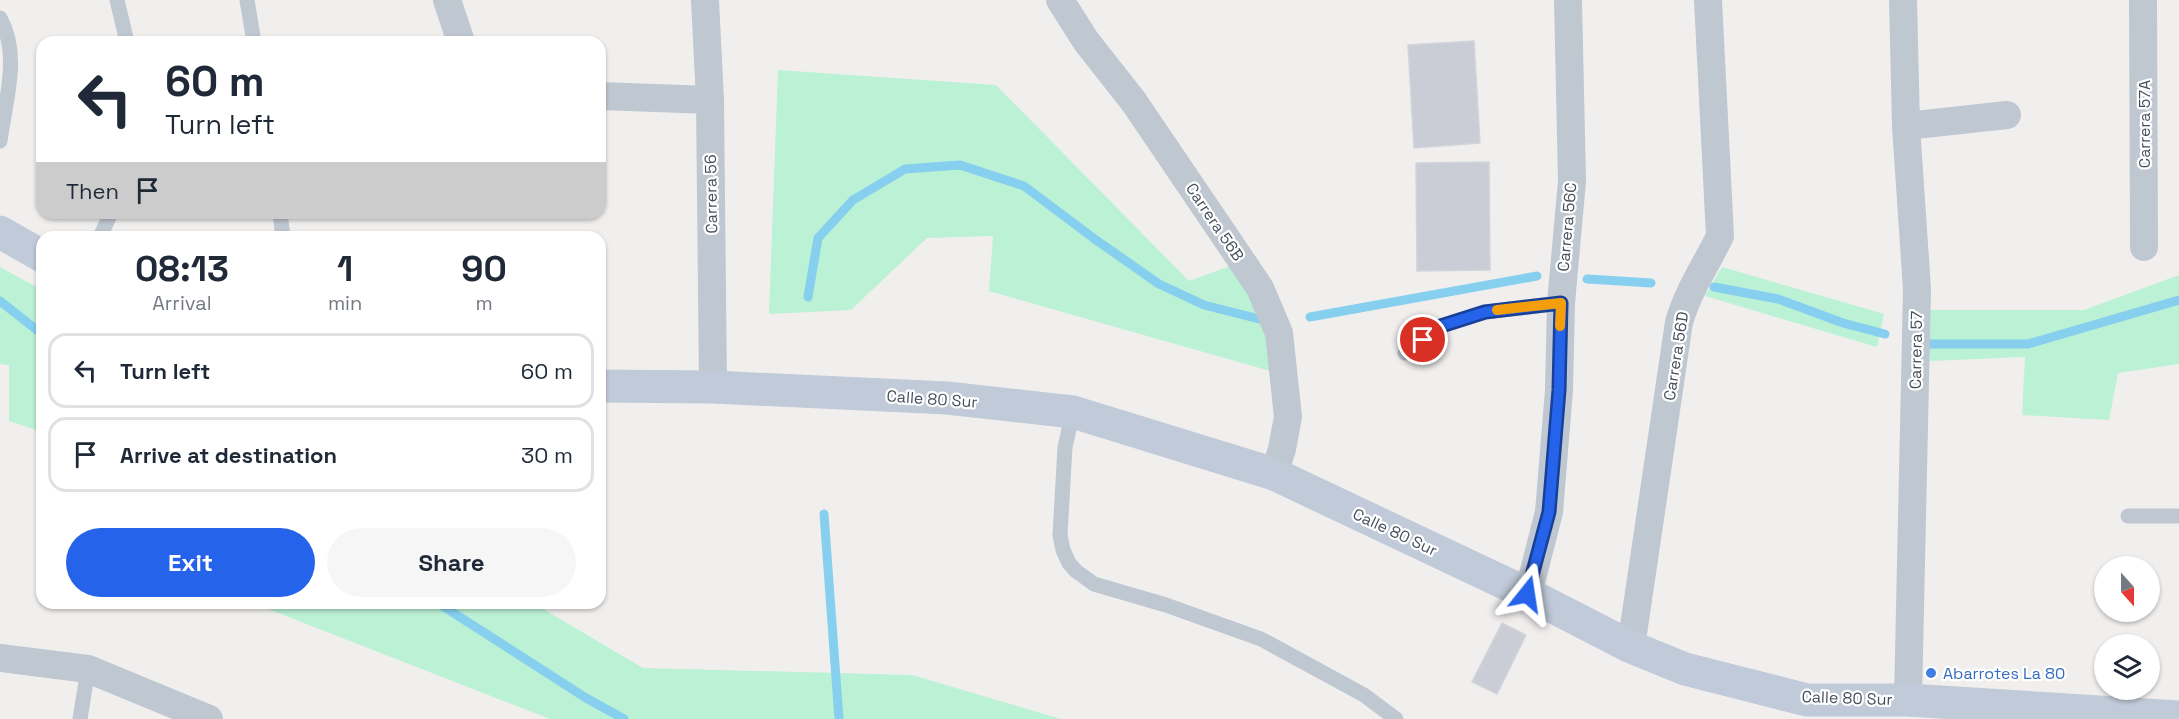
<!DOCTYPE html>
<style>
body{margin:0;font-family:"Space Grotesk",sans-serif;background:#f6f6f7;color:#1f2937;height:100vh;display:flex;flex-direction:column;font-size:22px;white-space:nowrap}
*{box-sizing:border-box;margin:0}
p{font-size:20px;color:#747a83}
.icon{flex:none;width:33px;height:33px;fill:none;stroke:currentColor;stroke-width:2;stroke-linecap:round;stroke-linejoin:round}
.map{position:relative;flex:1;overflow:hidden}
.sheet{position:absolute;left:36px;top:231px;width:570px;height:378px;display:flex;flex-direction:column;background:#fff;border-radius:18px;box-shadow:0 2px 4px #0004}
.sheet>*{flex:none}
.banner{position:absolute;left:36px;top:36px;width:570px;height:183px;border-radius:18px;box-shadow:0 2px 4px #0004;background:#fff;color:#1f2937;overflow:hidden}
.needle{width:39px;rotate:159deg}
.tools{position:absolute;left:2094px;top:556px;display:grid;gap:12px}
.tools a{display:grid;place-items:center;width:66px;height:66px;border-radius:50%;background:#fff;box-shadow:0 2px 4px #0004;font-size:30px}
.pin{position:absolute;display:grid;place-items:center;width:51px;height:51px;color:#fff;margin:-26px;border:3px solid #fff;border-radius:50%;box-shadow:0 2px 6px #0007}
.me{position:absolute;width:66px;margin:-33px;rotate:15deg;stroke-linejoin:round;filter:drop-shadow(0 0 4px #0008)}
.turn{display:flex;align-items:center;gap:21px;height:126px;padding:0 30px;font-size:27px}
.turn .icon{width:78px;height:78px;stroke-width:2.5}
.turn b{display:block;font-size:42px;line-height:51px}
.then{display:flex;align-items:center;height:57px;padding:0 30px;background:#0003;gap:12px;font-size:22px}
.eta{display:flex;justify-content:space-evenly;align-items:center;height:102px;text-align:center}
.eta b{font-size:36px;font-weight:600;line-height:42px}
.button{display:flex;gap:12px;margin-top:auto;padding:12px 30px}
.button a{flex:1;height:69px;border-radius:36px;background:#2563eb;color:#fff;font-size:24px;font-weight:600;line-height:69px;text-align:center}
.button a+a{background:#f6f6f7;color:#1f2937}
ul{padding:0;list-style:none}
li{display:flex;align-items:center;gap:18px;height:75px;margin:0 12px 9px;padding:0 18px;border:3px solid #e0e1e3;border-radius:18px}
li div{flex:1}
li b{display:block;font-size:22px}
li em{font-style:normal}
.map>svg:first-child{display:block}
.green{fill:#bbf1d5}
.lines{fill:none;stroke-linecap:round;stroke-linejoin:round}
.stream{stroke:#86cfef;stroke-width:9}
.building{fill:#cacdd5;stroke:#d2d4db;stroke-width:1.5}
.lane{stroke:#bfc7d1;stroke-width:15}
.street{stroke:#bfc7d1;stroke-width:28}
.secondary{stroke:#c0cad8;stroke-width:33}
.route-casing{stroke:#184099;stroke-width:15}
.route{stroke:#2563eb;stroke-width:10}
.slow{stroke:#f59e0b;stroke-width:10}
.shop-dot{fill:#3f7fe0;stroke:#fff;stroke-width:2}
.labels{text-anchor:middle;dominant-baseline:central;stroke-width:4.5;stroke-linejoin:round;paint-order:stroke}
.street-label{font-size:16px;fill:#46505d;stroke:#fff}
.shop-label{font-size:16px;fill:#366cbe;stroke:#fff;text-anchor:start}
</style>
<div class="map">
<svg width="2179" height="719" viewBox="0 0 2179 719">
<rect width="100%" height="100%" fill="#f1efee"/>
<g class="green">
<path d="M 778,70 L 996,85 L 1189,281 L 1238,263 L 1281,374 L 989,291 L 993,236 L 927,238 L 851,310 L 769,314 Z"/>
<path d="M 0,267 L 42,290 L 42,432 L 9,421 L 9,365 L 0,364 Z"/>
<path d="M 1722,267 L 1884,314 L 1877,347 L 1705,296 Z"/>
<path d="M 2179,275 L 2179,364 L 2118,373 L 2109,420 L 2022,415 L 2025,357 L 1930,361 L 1923,310 L 2084,310 Z"/>
<path d="M 253,603 L 533,603 L 643,668 L 912,675 L 1061,719 L 550,719 Z"/>
</g>
<g class="lines">
<g class="stream">
<path d="M 1587,279 L 1651,283"/>
<path d="M 1714,287 L 1778,299 L 1843,323 L 1885,334"/>
<path d="M 808,297 L 818,238 L 853,200 L 905,169 L 960,165 L 1024,186 L 1096,240 L 1159,284 L 1204,305 L 1263,320"/>
<path d="M 0,301 L 42,334"/>
<path d="M 1310,317 L 1537,276"/>
<path d="M 1925,344 L 2028,344 L 2179,300"/>
<path d="M 824,514 L 839,719"/>
<path d="M 438,603 L 586,698 L 624,719"/>
</g>
</g>
<g class="building">
<path d="M 1474,41 L 1480,143 L 1414,148 L 1408,45 Z"/>
<path d="M 1489,162 L 1490,270 L 1417,271 L 1416,163 Z"/>
<path d="M 1502,623 L 1526,635 L 1497,694 L 1472,682 Z"/>
</g>
<g class="lines">
<g class="lane">
<path d="M 117,0 L 127,42"/>
<path d="M 247,0 L 254,42"/>
<path d="M 0,18 C 21,55 5,102 0,141"/>
<path d="M 280,213 L 283,237"/>
<path d="M 100,237 L 111,213"/>
<path d="M 1405,353 L 1441,326 L 1485,312 L 1561,303"/>
<path d="M 1073,412 L 1065,447 L 1060,535 L 1063,550 L 1069,563 L 1076,571 L 1094,584 L 1166,605 L 1261,639 L 1364,695 L 1396,719"/>
<path d="M 2128,516 L 2179,516"/>
<path d="M 80,719 L 88,669"/>
</g>
<g class="street">
<path d="M 447,0 L 461,42"/>
<path d="M 705,0 L 710,100 L 713,387"/>
<path d="M 1060,0 L 1086,41 L 1134,102 L 1260,288 L 1279,333 L 1288,417 L 1282,449 L 1274,474"/>
<path d="M 1903,0 L 1906,126 L 1917,289 L 1908,700"/>
<path d="M 2143,0 L 2144,247"/>
<path d="M 600,96 L 710,100"/>
<path d="M 1906,126 L 2007,115"/>
<path d="M 1528,594 L 1549,512 L 1559,390 L 1561,303 L 1572,181 L 1568,0"/>
<path d="M 1631,647 L 1679,322 C 1688,291 1706,265 1720,236 L 1708,0"/>
<path d="M 0,658 L 88,669 L 209,719"/>
</g>
<g class="secondary">
<path d="M 0,232 L 42,256"/>
<path d="M 600,386 L 713,387 L 947,398 L 1073,412 L 1274,474 L 1528,594 L 1631,647 L 1685,669 L 1807,700 L 1908,700 L 2179,717"/>
</g>
</g>
<g class="lines">
<g class="route-casing">
<path id="route" d="M 1423,340 L 1441,326 L 1485,312 L 1561,303 L 1559,390 L 1549,512 L 1527,594"/>
</g>
<use href="#route" class="route"/>
<path class="slow" d="M 1497,310 L 1561,303 L 1560,326"/>
</g>
<circle class="shop-dot" cx="1931" cy="673" r="6"/>
<g class="labels">
<g class="street-label">
<text transform="translate(2144 124) rotate(-90)">Carrera 57A</text>
<text transform="translate(711 194) rotate(-91)">Carrera 56</text>
<text transform="translate(1215 222) rotate(56)">Carrera 56B</text>
<text transform="translate(1567 227) rotate(-85)">Carrera 56C</text>
<text transform="translate(1916 350) rotate(-89)">Carrera 57</text>
<text transform="translate(1676 356) rotate(-81)">Carrera 56D</text>
<text transform="translate(932 399) rotate(4)">Calle 80 Sur</text>
<text transform="translate(1395 532) rotate(25)">Calle 80 Sur</text>
<text transform="translate(1847 698) rotate(2)">Calle 80 Sur</text>
</g>
<g class="shop-label">
<text x="1943" y="673">Abarrotes La 80</text>
</g>
</g>
</svg>
<div class="tools">
<a><svg class="needle" viewBox="-14 -14 28 28"><path d="M0-13l5 13h-10z" fill="#e53935"/><path d="M0 13l5-13h-10z" fill="#747a83"/></svg></a>
<a><svg class="icon" aria-label="layers" viewBox="0 0 24 24"><path d="M12 4l9 5-9 5-9-5zM3 14l9 5 9-5"/></svg></a>
</div>
<div class="pin" style="left:1423px;top:340px;background:#d93025"><svg class="icon" aria-label="arrive" viewBox="0 0 24 24"><path d="M6 21V4h12l-3 4 3 4H6"/></svg></div>
<svg class="me" style="left:1527px;top:594px" viewBox="-20 -20 40 40"><path d="M0-17L14 15 0 8-14 15z" fill="#2563eb" stroke="#fff" stroke-width="4"/></svg>
<div class="banner">
<div class="turn"><svg class="icon" aria-label="left" viewBox="0 0 24 24"><path d="M17 20v-9H6M10 6l-5 5 5 5"/></svg><div><b>60 m</b>Turn left</div></div>
<div class="then">Then<svg class="icon" aria-label="arrive" viewBox="0 0 24 24"><path d="M6 21V4h12l-3 4 3 4H6"/></svg></div>
</div>
<section class="sheet">
<div class="eta">
<div><b>08:13</b><p>Arrival</p></div>
<div><b>1</b><p>min</p></div>
<div><b>90</b><p>m</p></div>
</div>
<ul>
<li><svg class="icon" aria-label="left" viewBox="0 0 24 24"><path d="M17 20v-9H6M10 6l-5 5 5 5"/></svg><div><b>Turn left</b></div><em>60 m</em></li>
<li><svg class="icon" aria-label="arrive" viewBox="0 0 24 24"><path d="M6 21V4h12l-3 4 3 4H6"/></svg><div><b>Arrive at destination</b></div><em>30 m</em></li>
</ul>
<div class="button"><a>Exit</a><a>Share</a></div>
</section>
</div>
